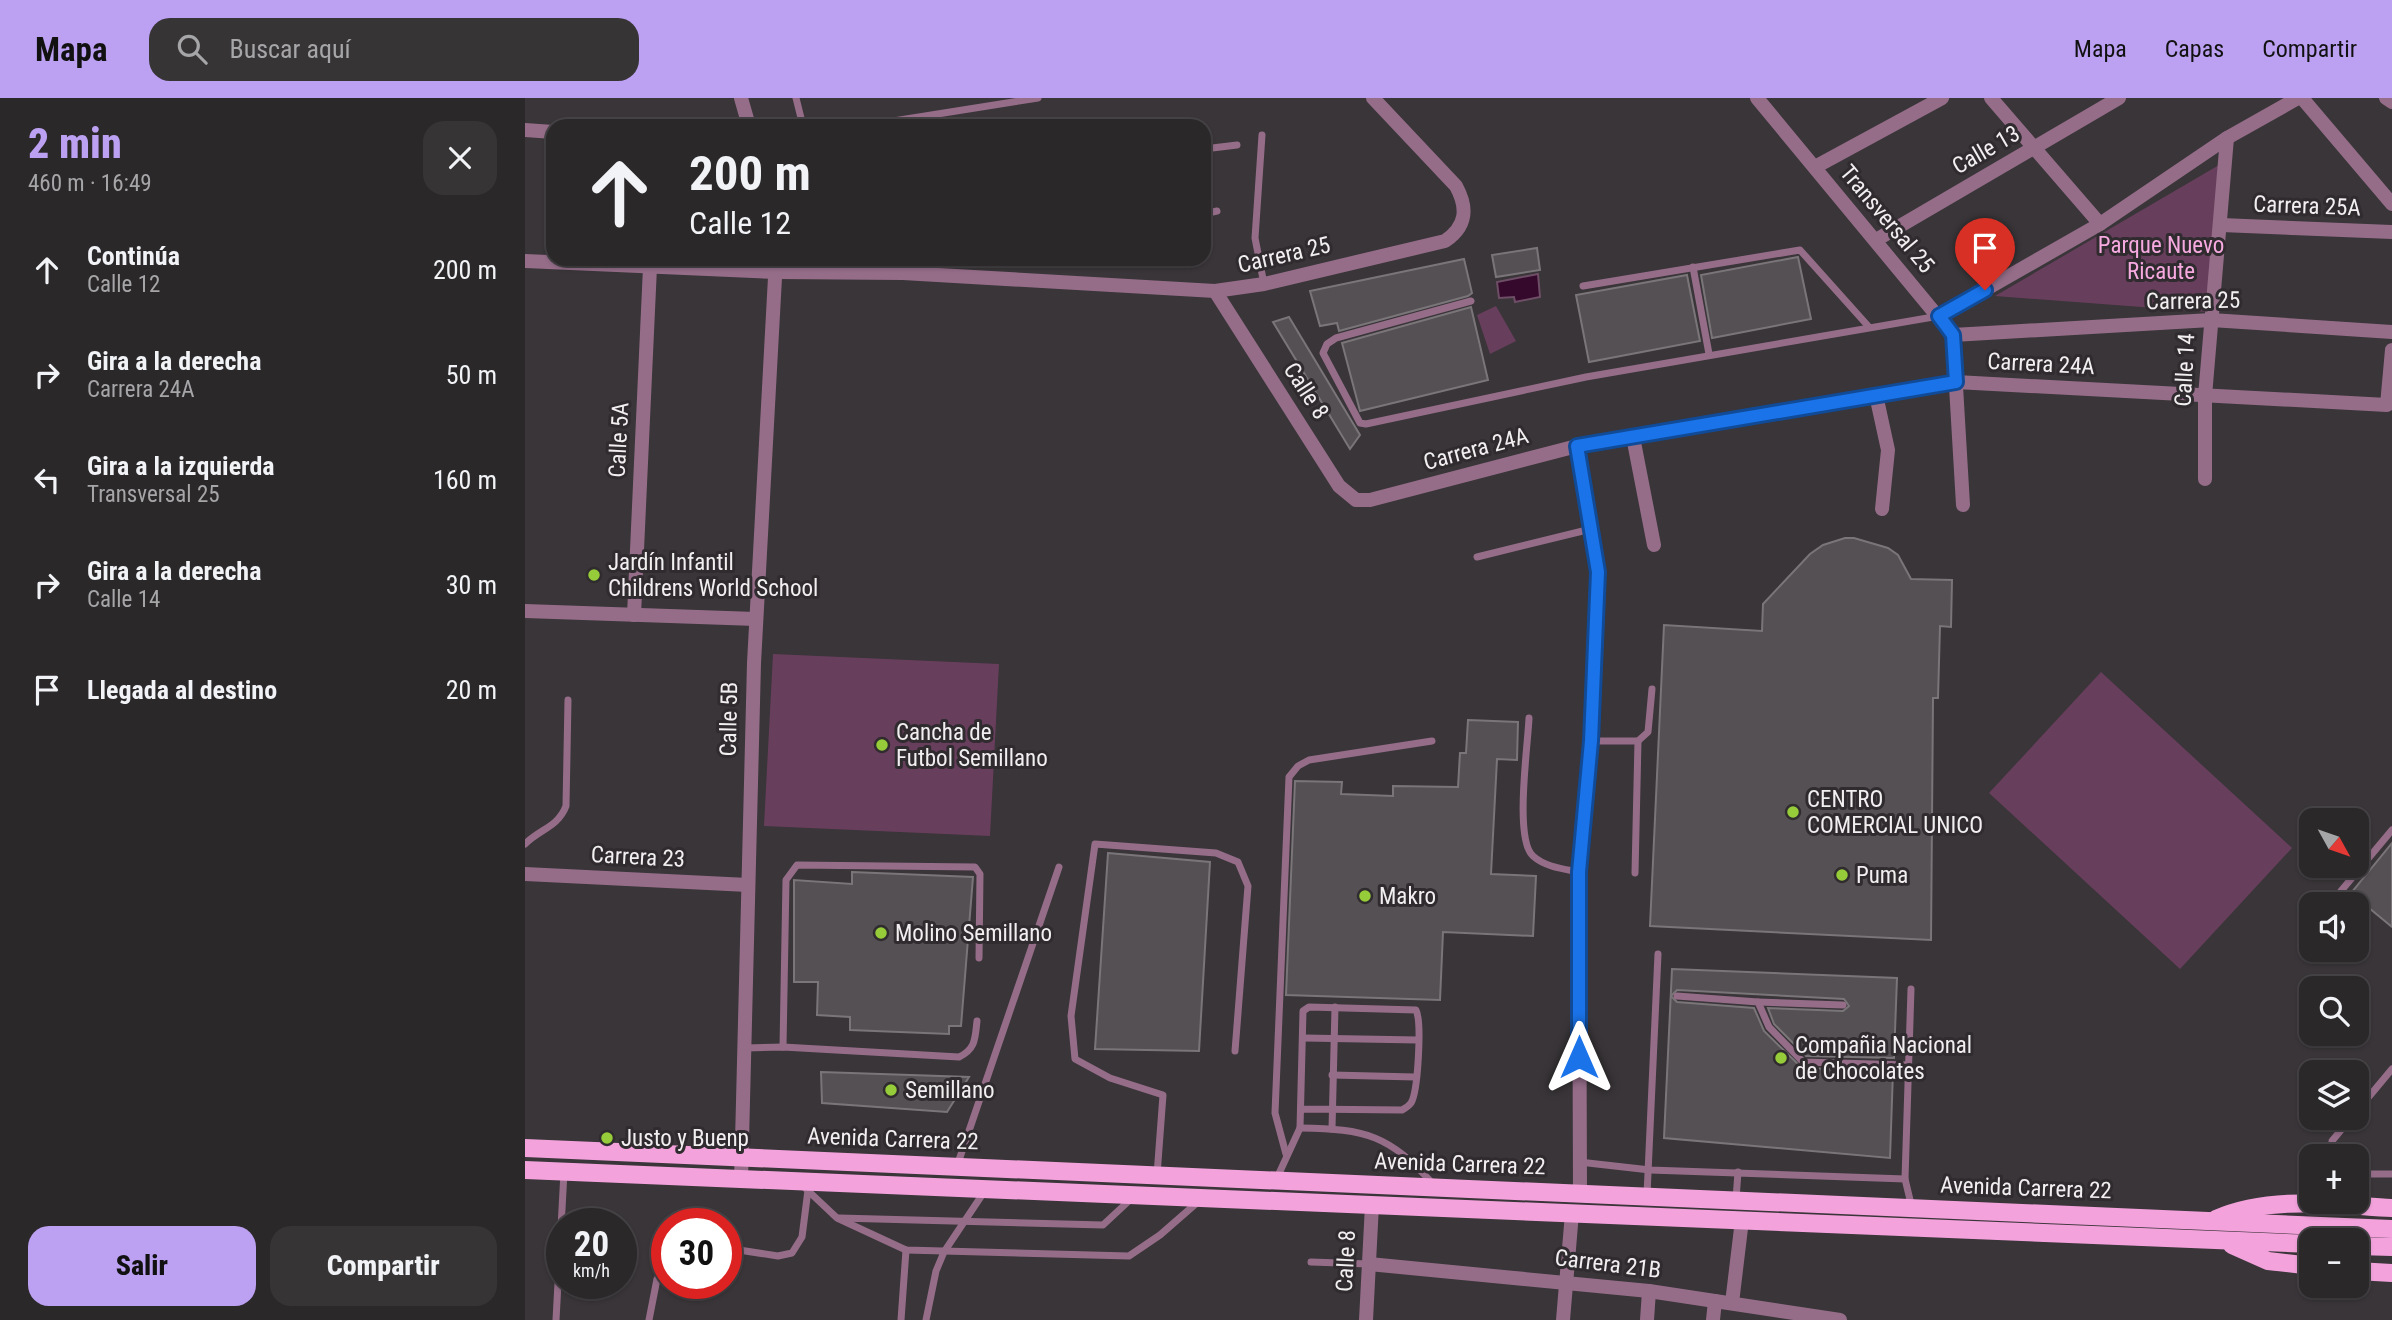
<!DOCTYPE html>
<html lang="es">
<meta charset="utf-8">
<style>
body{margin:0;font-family:"Roboto Condensed",sans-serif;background:#373436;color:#f1f3f6;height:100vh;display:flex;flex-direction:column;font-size:26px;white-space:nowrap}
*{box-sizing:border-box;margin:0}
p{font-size:23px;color:#a6a6a8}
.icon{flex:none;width:38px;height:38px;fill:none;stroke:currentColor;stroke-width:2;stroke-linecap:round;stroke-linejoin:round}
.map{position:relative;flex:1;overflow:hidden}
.sheet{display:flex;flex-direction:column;background:#2b282a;width:525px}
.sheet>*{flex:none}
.guide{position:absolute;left:21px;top:21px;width:665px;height:147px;border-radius:21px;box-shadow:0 2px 5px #0004,0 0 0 2px #474447;background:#2b282a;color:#f1f3f6;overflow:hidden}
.needle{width:46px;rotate:130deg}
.controls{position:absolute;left:1774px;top:710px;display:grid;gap:14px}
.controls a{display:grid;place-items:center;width:70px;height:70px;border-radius:14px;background:#2b282a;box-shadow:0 2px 5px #0004,0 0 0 2px #474447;font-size:35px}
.speed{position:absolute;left:21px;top:1110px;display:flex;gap:14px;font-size:35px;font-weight:700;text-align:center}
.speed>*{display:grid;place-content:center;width:91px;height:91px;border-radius:50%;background:#2b282a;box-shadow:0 2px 5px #0004,0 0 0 2px #474447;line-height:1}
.speed small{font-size:18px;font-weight:400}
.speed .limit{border:10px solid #d22;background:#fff;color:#111}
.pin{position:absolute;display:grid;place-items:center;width:60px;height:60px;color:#fff;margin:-72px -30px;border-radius:50% 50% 50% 0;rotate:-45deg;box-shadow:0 0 7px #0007}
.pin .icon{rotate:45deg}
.me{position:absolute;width:77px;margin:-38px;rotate:0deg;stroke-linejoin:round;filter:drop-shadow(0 0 5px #0008)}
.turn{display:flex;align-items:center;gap:24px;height:147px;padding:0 28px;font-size:32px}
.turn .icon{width:91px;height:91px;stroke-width:2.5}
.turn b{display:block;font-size:49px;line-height:60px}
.round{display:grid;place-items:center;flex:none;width:74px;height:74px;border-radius:21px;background:#373436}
.overview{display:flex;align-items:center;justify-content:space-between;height:119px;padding:0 28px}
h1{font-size:42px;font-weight:800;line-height:52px;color:#bca0f2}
.button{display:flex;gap:14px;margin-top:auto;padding:14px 28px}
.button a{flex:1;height:80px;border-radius:21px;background:#bca0f2;color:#111;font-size:28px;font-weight:800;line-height:80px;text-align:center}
.button a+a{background:#373436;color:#f1f3f6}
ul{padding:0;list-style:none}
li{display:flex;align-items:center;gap:21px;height:105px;padding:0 28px}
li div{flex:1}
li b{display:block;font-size:26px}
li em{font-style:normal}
header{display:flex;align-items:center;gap:42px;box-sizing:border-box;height:98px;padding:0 35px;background:#bca0f2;color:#111}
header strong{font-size:33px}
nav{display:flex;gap:38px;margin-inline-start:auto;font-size:24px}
.search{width:490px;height:63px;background:#373436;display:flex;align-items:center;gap:18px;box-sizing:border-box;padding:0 24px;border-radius:21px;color:#a6a6a8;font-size:26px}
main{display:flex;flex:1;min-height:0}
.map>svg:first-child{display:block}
.green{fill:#683e5d}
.water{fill:#35092b;stroke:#6e4e66;stroke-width:2}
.building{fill:#555054;stroke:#7a7578;stroke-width:2}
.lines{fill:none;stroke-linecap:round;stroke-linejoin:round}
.service{stroke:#956d89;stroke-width:7}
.minor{stroke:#956d89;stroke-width:14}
.tertiary{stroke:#956d89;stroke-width:14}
.primary{stroke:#f3a2dc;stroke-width:18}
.route-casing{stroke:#114b97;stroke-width:18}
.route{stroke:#1a73e8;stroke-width:12}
.poi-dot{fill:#96cc39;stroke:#2f2b2e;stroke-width:2.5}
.labels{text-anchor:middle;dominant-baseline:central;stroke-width:6;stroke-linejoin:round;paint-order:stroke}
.street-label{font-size:23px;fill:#f2eff1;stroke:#2f2b2e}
.park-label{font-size:23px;fill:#f6aae0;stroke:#2f2b2e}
.poi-label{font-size:23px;fill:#f2eff1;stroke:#2f2b2e;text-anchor:start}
</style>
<header>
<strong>Mapa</strong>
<div class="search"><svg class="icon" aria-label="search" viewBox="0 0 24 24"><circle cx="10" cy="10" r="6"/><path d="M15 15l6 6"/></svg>Buscar aquí</div>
<nav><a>Mapa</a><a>Capas</a><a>Compartir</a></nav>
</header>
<main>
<section class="sheet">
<div class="overview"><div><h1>2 min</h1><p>460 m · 16:49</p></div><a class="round"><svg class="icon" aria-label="close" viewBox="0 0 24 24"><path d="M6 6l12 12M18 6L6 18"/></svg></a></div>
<ul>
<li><svg class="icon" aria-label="ahead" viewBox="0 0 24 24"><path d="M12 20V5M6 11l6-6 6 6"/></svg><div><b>Continúa</b><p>Calle 12</p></div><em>200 m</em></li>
<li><svg class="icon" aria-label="right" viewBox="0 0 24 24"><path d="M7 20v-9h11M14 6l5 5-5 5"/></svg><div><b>Gira a la derecha</b><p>Carrera 24A</p></div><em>50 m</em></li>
<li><svg class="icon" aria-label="left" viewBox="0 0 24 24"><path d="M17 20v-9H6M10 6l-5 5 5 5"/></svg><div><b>Gira a la izquierda</b><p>Transversal 25</p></div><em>160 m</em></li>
<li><svg class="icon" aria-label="right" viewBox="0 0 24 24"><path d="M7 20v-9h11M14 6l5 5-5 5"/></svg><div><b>Gira a la derecha</b><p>Calle 14</p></div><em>30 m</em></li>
<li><svg class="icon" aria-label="arrive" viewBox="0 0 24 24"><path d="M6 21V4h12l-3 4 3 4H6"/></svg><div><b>Llegada al destino</b></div><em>20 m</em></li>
</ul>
<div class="button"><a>Salir</a><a>Compartir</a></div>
</section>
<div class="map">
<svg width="1867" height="1222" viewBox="0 0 1867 1222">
<rect width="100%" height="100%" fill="#393538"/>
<g class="green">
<path d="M 1694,67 L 1683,214 L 1470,198 Z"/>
<path d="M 971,208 L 991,243 L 965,256 L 952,217 Z"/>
<path d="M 248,556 L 474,566 L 465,738 L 239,728 Z"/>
<path d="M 1576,574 L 1767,750 L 1655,871 L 1464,695 Z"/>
</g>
<path class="water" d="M 1013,176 L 1015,199 L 990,204 L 989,199 L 974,200 L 972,184 Z"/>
<g class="building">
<path d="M 1012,150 L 1015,172 L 971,179 L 967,157 Z"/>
<path d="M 1273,159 L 1286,221 L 1187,240 L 1176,177 Z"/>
<path d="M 939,161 L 947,195 L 943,198 L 814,233 L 812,225 L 795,228 L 785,193 Z"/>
<path d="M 1162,177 L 1175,243 L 1064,264 L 1051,197 Z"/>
<path d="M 946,209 L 963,282 L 835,313 L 817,245 Z"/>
<path d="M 764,219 L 835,337 L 825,351 L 748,224 Z"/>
<path d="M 1320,440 L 1329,440 L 1363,450 L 1373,457 L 1386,481 L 1427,482 L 1426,529 L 1415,528 L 1413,600 L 1408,600 L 1406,842 L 1125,828 L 1139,527 L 1237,533 L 1238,506 L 1285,456 L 1298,447 Z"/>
<path d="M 943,622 L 993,624 L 992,662 L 972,661 L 966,776 L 1011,778 L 1008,838 L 918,834 L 915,902 L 761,897 L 770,683 L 817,684 L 816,696 L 868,698 L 868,688 L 933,689 L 935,655 L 941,655 Z"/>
<path d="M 1867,745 L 1867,829 L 1826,795 Z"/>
<path d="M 583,755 L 685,764 L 674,953 L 570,951 Z"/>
<path d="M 327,774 L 448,779 L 436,928 L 424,928 L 424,936 L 325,932 L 325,919 L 292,917 L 293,884 L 269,884 L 269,782 L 327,786 Z"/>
<path d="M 1147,871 L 1372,880 L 1369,960 L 1281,958 L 1249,926 L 1243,910 L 1318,913 L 1324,908 L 1319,901 L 1152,892 L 1146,898 L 1152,904 L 1229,910 L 1239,933 L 1277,970 L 1368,973 L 1365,1060 L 1139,1040 Z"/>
<path d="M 296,974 L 444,979 L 422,1014 L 297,1005 Z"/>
</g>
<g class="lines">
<g class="service">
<path d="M 271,0 L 278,28"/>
<path d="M 337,28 L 513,0"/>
<path d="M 737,37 L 730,140 L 739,186"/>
<path d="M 679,51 L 712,47"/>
<path d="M 679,116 L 692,113"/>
<path d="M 1168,169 L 1184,256"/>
<path d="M 1058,188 L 1275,152 L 1344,229"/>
<path d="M 946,203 L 811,240 L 802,246 L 798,255 L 835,325 L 841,326 L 1061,279 L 1414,218"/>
<path d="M 952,459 L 1066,431"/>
<path d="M 1004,620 C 1003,647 989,741 1008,758 C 1020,769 1039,771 1054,774"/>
<path d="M 1066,643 L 1113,643 L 1123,634 L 1127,591"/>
<path d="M 0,746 C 15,731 33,729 41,708 L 43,602"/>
<path d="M 1110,775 L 1113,643"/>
<path d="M 1816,793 L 1867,732"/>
<path d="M 1386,891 L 1380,1081 L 1387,1110"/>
<path d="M 1152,898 L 1233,904 L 1244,929 L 1278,964 L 1383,967"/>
<path d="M 1233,904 L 1318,907"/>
<path d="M 779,940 L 893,942"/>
<path d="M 258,949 L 261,782 L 272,767 L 450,769 L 455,776 L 454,860"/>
<path d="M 220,950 L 258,949 L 434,959 C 451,951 450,940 452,923"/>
<path d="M 807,977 L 890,979"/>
<path d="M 1832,1013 L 1867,971"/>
<path d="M 775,1030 C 842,1031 864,1037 909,1087"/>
<path d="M 807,1031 L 810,909"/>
<path d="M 761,1056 L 750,1015 L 764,679 L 773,668 L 784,662 L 907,643"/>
<path d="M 1810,1059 L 1807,1043 L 1826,1020"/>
<path d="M 1054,1064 L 1125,1072 L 1380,1081"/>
<path d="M 432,1068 L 534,769"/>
<path d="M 1832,1076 L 1867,1076"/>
<path d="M 632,1077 L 638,997 L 585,980 L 550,961 L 546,918 L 570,746 L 691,755 L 713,764 L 723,788 L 710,953"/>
<path d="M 751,1082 L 775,1030 L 778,913 L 784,909 L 891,912 C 897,924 893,994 886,1005 C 883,1009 881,1010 877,1012 L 777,1011"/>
<path d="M 278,1088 L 312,1120 L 381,1152 L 604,1158 L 635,1137 L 674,1103"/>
<path d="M 1122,1097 L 1133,856"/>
<path d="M 1211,1101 L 1213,1074"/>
<path d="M 314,1120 L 578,1127 L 607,1100"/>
<path d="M 201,1150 L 253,1158 L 267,1155 L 277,1139 L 283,1092"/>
<path d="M 786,1164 L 844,1166"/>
<path d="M 31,1222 L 39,1074"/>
<path d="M 124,1222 L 132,1181 L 142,1167"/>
<path d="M 376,1222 L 381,1152"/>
<path d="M 401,1222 L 411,1173 L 419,1154 L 459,1094"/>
</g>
<g class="minor">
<path d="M 1232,0 L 1428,237 L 1438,407"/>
<path d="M 1466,0 L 1575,126"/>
<path d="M 0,32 L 28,34"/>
<path d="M 1290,69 L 1417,0"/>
<path d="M 1696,127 L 1867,134"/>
<path d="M 1351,142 L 1594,0"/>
<path d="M 0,163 L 251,174 L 378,175 L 690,193 L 739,186 L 920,143 C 942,128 943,110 931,88 L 848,0"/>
<path d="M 690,193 L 814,388 L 831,402 L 845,402 L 1052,348 L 1431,284 L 1862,307 L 1867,252"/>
<path d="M 1414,218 L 1575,126 L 1702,40 L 1773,0"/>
<path d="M 1428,237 L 1686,222 L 1867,234"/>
<path d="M 1351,297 L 1363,352 L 1357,411"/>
<path d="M 1108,339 L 1129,447"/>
<path d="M 1052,348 L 1073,474 L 1066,643 L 1054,774 L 1055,1095"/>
<path d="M 1680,381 L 1680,298 L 1702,40"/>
<path d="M 0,513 L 231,521"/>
<path d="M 109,517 L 125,169"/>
<path d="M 0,776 L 223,787"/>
<path d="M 844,1166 L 1124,1193 L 1315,1222"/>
<path d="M 1207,1205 L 1217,1122"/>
<path d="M 841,1222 L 847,1107"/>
<path d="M 1122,1222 L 1124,1193"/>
<path d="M 1188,1222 L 1190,1203"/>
</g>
<g class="tertiary">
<path d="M 216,0 L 224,28"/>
<path d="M 1777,0 L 1867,106"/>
<path d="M 1861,0 L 1867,4"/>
<path d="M 216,1083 L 229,565 L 251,161"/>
<path d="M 1038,1222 L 1047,1115"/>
</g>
<g class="primary">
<path d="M 0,1050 L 1867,1131"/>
<path d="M 0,1072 L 1787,1146"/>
<path d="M 1691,1121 C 1745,1097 1810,1107 1867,1110"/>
<path d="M 1707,1147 L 1743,1163 L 1787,1168"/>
<path d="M 1832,1148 L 1867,1149"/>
<path d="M 1832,1173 L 1867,1175"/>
</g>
</g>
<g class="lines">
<g class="route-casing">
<path id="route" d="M 1054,959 L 1054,774 L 1066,643 L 1073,474 L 1052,348 L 1431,284 L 1428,237 L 1414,218 L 1460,192"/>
</g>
<use href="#route" class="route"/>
</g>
<g class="poi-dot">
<circle cx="69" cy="477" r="7"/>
<circle cx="357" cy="647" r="7"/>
<circle cx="1268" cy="714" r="7"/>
<circle cx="1317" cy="777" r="7"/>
<circle cx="840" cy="798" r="7"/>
<circle cx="356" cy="835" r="7"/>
<circle cx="1256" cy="960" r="7"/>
<circle cx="366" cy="992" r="7"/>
<circle cx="82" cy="1040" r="7"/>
</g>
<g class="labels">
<g class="street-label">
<text transform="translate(1461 52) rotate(-30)">Calle 13</text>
<text transform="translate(1782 108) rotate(2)">Carrera 25A</text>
<text transform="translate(1362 121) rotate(50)">Transversal 25</text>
<text transform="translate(759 157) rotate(-13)">Carrera 25</text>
<text transform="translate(1668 203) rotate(-1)">Carrera 25</text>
<text transform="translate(1516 266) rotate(3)">Carrera 24A</text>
<text transform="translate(1660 272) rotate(-87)">Calle 14</text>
<text transform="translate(781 293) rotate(57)">Calle 8</text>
<text transform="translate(94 342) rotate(-87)">Calle 5A</text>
<text transform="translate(951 351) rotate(-15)">Carrera 24A</text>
<text transform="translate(204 621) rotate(-89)">Calle 5B</text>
<text transform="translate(113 759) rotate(3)">Carrera 23</text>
<text transform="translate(368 1041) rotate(2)">Avenida Carrera 22</text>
<text transform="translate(935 1066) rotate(2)">Avenida Carrera 22</text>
<text transform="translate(1501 1090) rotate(2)">Avenida Carrera 22</text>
<text transform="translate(821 1163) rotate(-87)">Calle 8</text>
<text transform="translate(1083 1166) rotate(7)">Carrera 21B</text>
</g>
<g class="park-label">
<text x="1636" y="147">Parque Nuevo<tspan x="1636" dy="26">Ricaute</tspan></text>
</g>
<g class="poi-label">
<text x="83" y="464">Jardín Infantil<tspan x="83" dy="26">Childrens World School</tspan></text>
<text x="371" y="634">Cancha de<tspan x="371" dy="26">Futbol Semillano</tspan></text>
<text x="1282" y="701">CENTRO<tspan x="1282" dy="26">COMERCIAL UNICO</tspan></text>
<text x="1331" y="777">Puma</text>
<text x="854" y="798">Makro</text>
<text x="370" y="835">Molino Semillano</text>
<text x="1270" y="947">Compañia Nacional<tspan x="1270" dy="26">de Chocolates</tspan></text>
<text x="380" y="992">Semillano</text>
<text x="96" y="1040">Justo y Buenp</text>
</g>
</g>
</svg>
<div class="controls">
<a><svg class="needle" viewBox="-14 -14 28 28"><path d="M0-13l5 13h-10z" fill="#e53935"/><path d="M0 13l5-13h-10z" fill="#a6a6a8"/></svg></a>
<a><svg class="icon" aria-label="sound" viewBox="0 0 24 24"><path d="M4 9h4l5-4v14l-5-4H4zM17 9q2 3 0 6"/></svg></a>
<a><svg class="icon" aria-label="search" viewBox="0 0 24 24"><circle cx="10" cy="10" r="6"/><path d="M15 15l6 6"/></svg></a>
<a><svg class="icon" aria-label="layers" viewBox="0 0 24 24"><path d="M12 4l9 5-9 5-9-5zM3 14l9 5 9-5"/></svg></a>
<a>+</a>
<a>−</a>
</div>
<div class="speed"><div>20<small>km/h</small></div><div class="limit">30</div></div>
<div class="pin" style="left:1460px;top:192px;background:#d93025"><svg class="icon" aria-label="arrive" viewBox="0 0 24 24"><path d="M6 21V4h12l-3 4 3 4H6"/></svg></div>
<svg class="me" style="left:1054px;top:959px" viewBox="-20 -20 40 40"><path d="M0-17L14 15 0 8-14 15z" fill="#1a73e8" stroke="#fff" stroke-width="4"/></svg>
<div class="guide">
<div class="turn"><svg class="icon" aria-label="ahead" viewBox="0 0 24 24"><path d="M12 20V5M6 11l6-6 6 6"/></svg><div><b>200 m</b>Calle 12</div></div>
</div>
</div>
</main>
